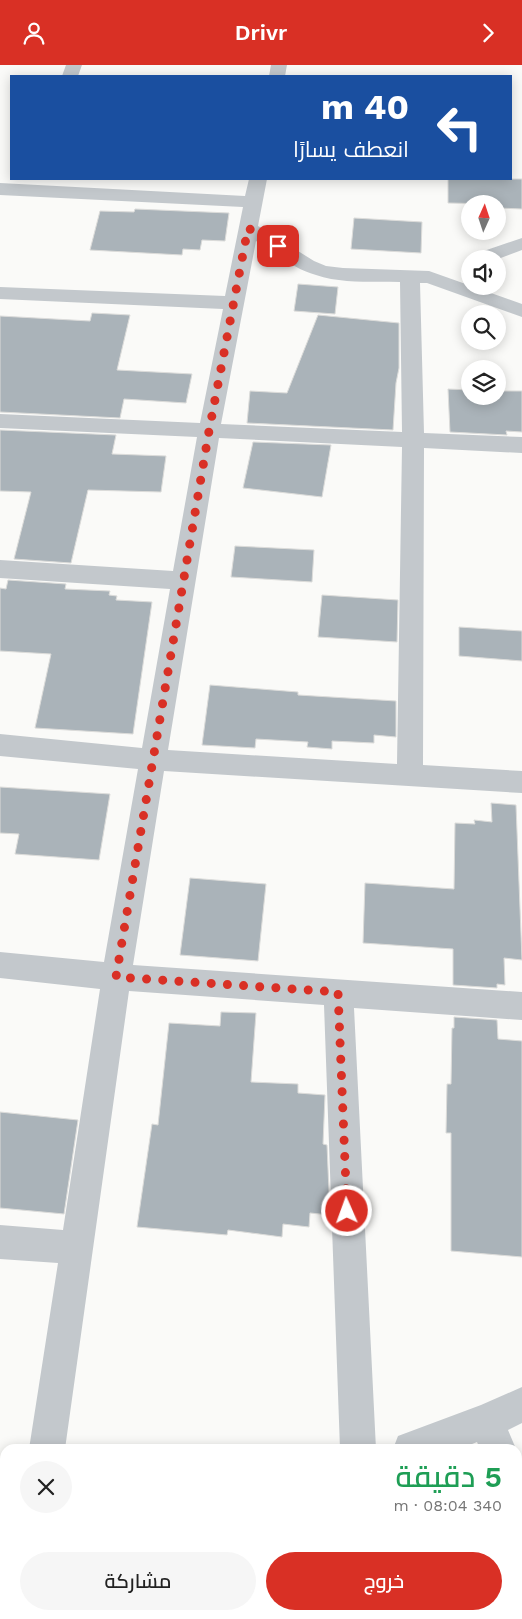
<!DOCTYPE html>
<html lang="ar">
<meta charset="utf-8">
<style>
body{margin:0;font-family:"Work Sans",Cairo,sans-serif;background:#f6f6f6;color:#222;direction:rtl;height:100vh;display:flex;flex-direction:column;font-size:19px;white-space:nowrap}
*{box-sizing:border-box;margin:0}
p{font-size:16px;color:#767676}
.icon{flex:none;width:28px;height:28px;fill:none;stroke:currentColor;stroke-width:2;stroke-linecap:round;stroke-linejoin:round}
.map{position:relative;flex:1;overflow:hidden;direction:ltr}
.details{position:absolute;left:0px;top:1379px;width:522px;height:176px;display:flex;flex-direction:column;background:#fff;border-radius:15px 15px 0 0;box-shadow:0 2px 12px #0003;direction:rtl}
.details>*{flex:none}
.guide{position:absolute;left:10px;top:10px;width:502px;height:105px;border-radius:0px;box-shadow:0 2px 12px #0003;direction:rtl;background:#1a4fa0;color:#fff;overflow:hidden}
.needle{width:32px;rotate:3deg}
.controls{position:absolute;left:461px;top:130px;display:grid;gap:10px}
.controls a{display:grid;place-items:center;width:45px;height:45px;border-radius:50%;background:#fff;box-shadow:0 2px 12px #0003;font-size:25px}
.pin{position:absolute;display:grid;place-items:center;width:42px;height:42px;color:#fff;margin:-21px;border-radius:10px;box-shadow:0 2px 8px #0006}
.me{position:absolute;width:55px;margin:-28px;rotate:358deg;stroke-linejoin:round;filter:drop-shadow(0 0 4px #0008)}
.turn{display:flex;align-items:center;gap:18px;height:105px;padding:0 20px;font-size:22px}
.turn .icon{width:65px;height:65px;stroke-width:2.5}
.turn b{display:block;font-size:35px;line-height:42px}
.round{display:grid;place-items:center;flex:none;width:52px;height:52px;border-radius:26px;background:#f6f6f6}
.head{display:flex;align-items:center;justify-content:space-between;height:85px;padding:0 20px}
h1{font-size:30px;font-weight:600;line-height:38px;color:#1e9e55}
.primary-button{display:flex;gap:10px;margin-top:auto;padding:10px 20px}
.primary-button a{flex:1;height:58px;border-radius:30px;background:#d93025;color:#fff;font-size:20px;font-weight:600;line-height:58px;text-align:center}
.primary-button a+a{background:#f6f6f6;color:#222}
header{display:flex;justify-content:space-between;align-items:center;height:65px;padding:0 20px;background:#d93025;color:#fff;font-size:22px;font-weight:600}
.map>svg:first-child{display:block}
.building{fill:#aab3b9;stroke:#dcdcda}
.lines{fill:none;stroke-linecap:round;stroke-linejoin:round}
.minor{fill:#c3c8cc;fill-rule:evenodd}
.route{stroke:#d93025;stroke-width:9;stroke-dasharray:0 16.2}
</style>
<header><svg class="icon" aria-label="forward" viewBox="0 0 24 24"><path d="M9 5l7 7-7 7"/></svg>Drivr<svg class="icon" aria-label="person" viewBox="0 0 24 24"><circle cx="12" cy="8" r="4"/><path d="M4 21q1-7 8-7t8 7"/></svg></header>
<div class="map">
<svg width="522" height="1554" viewBox="0 0 522 1554">
<rect width="100%" height="100%" fill="#fafaf8"/>
<g class="building">
<path d="M 448,114 L 522,114 L 522,144 L 498,143 L 498,139 L 448,138 Z"/>
<path d="M 135,144 L 229,148 L 225,176 L 202,175 L 200,185 L 183,184 L 182,190 L 90,185 L 100,146 L 134,147 Z"/>
<path d="M 354,153 L 422,157 L 421,188 L 351,184 Z"/>
<path d="M 298,219 L 338,222 L 335,249 L 294,246 Z"/>
<path d="M 92,248 L 130,250 L 117,305 L 192,309 L 186,338 L 124,334 L 120,353 L 0,347 L 0,251 L 90,256 Z"/>
<path d="M 318,250 L 399,258 L 399,303 L 396,318 L 393,365 L 247,358 L 250,326 L 287,328 Z"/>
<path d="M 448,324 L 470,325 L 470,331 L 498,331 L 498,326 L 522,326 L 522,367 L 506,366 L 507,370 L 450,367 Z"/>
<path d="M 0,365 L 116,370 L 112,389 L 166,391 L 161,427 L 88,425 L 71,498 L 14,494 L 31,427 L 0,426 Z"/>
<path d="M 253,377 L 331,380 L 322,432 L 243,423 Z"/>
<path d="M 235,481 L 314,485 L 312,517 L 231,512 Z"/>
<path d="M 8,515 L 66,519 L 65,524 L 110,526 L 109,530 L 117,531 L 116,535 L 152,537 L 133,669 L 35,663 L 51,589 L 0,586 L 0,523 L 6,524 Z"/>
<path d="M 322,530 L 398,535 L 397,577 L 318,572 Z"/>
<path d="M 459,562 L 522,566 L 522,596 L 459,591 Z"/>
<path d="M 210,620 L 298,627 L 298,630 L 396,636 L 396,672 L 374,670 L 374,678 L 332,676 L 332,684 L 307,682 L 308,677 L 256,674 L 255,683 L 202,680 Z"/>
<path d="M 0,722 L 110,729 L 99,795 L 15,789 L 19,769 L 0,768 Z"/>
<path d="M 491,738 L 516,740 L 522,895 L 504,893 L 505,920 L 497,919 L 497,923 L 453,920 L 453,884 L 363,878 L 365,818 L 454,824 L 455,758 L 475,759 L 474,755 L 492,757 Z"/>
<path d="M 190,813 L 266,819 L 258,896 L 180,890 Z"/>
<path d="M 221,947 L 256,948 L 251,1017 L 298,1019 L 298,1028 L 325,1030 L 323,1079 L 327,1080 L 330,1150 L 310,1148 L 309,1162 L 283,1159 L 282,1172 L 228,1165 L 227,1170 L 137,1162 L 152,1059 L 158,1060 L 169,958 L 220,961 Z"/>
<path d="M 454,952 L 497,955 L 498,974 L 522,976 L 522,1192 L 451,1186 L 451,1068 L 446,1068 L 447,1019 L 451,1019 L 452,963 L 454,963 Z"/>
<path d="M 0,1047 L 78,1055 L 64,1149 L 0,1143 Z"/>
</g>
<g class="lines">
<g class="minor">
<path d="M 66,0 L 82,0 L 78,11 L 62,11 Z"/>
<path d="M 271,0 L 287,0 L 285,11 L 269,11 Z"/>
<path d="M 249,114 L 267,114 L 258,161 L 314,196 L 326,201 L 343,203 L 429,206 L 522,239 L 522,252 L 427,218 L 420,218 L 424,368 L 522,372 L 522,388 L 424,383 L 423,700 L 522,706 L 522,728 L 164,706 L 133,900 L 522,927 L 522,955 L 354,943 L 376,1384 L 340,1384 L 324,940 L 129,926 L 65,1384 L 29,1384 L 58,1198 L 0,1194 L 0,1160 L 63,1165 L 100,924 L 0,913 L 0,887 L 104,897 L 138,704 L 0,691 L 0,669 L 142,683 L 170,524 L 0,513 L 0,495 L 173,506 L 197,372 L 0,363 L 0,349 L 200,358 L 223,244 L 0,234 L 0,222 L 225,231 L 243,142 L 0,130 L 0,118 L 245,131 ZM 256,176 C 275,188 294,204 316,210 C 342,219 373,216 400,217 L 402,367 L 221,359 ZM 219,373 L 402,382 L 397,699 L 168,685 Z"/>
<path d="M 522,173 L 522,185 L 498,194 L 469,194 L 472,190 Z"/>
<path d="M 522,1322 L 522,1358 L 508,1365 L 516,1384 L 480,1384 L 477,1377 L 460,1384 L 393,1384 L 398,1371 L 481,1340 Z"/>
<path d="M 518,1415 L 522,1416 L 522,1463 L 518,1462 Z"/>
<path d="M 0,1515 L 5,1516 L 5,1550 L 41,1550 L 40,1554 L 0,1553 Z"/>
<path d="M 81,1550 L 120,1550 L 118,1554 L 79,1554 Z"/>
</g>
</g>
<g class="lines">
<path class="route" d="M 278,181 L 248,163 L 209,366 L 116,912 L 338,927 L 347,1146"/>
</g>
</svg>
<div class="controls">
<a><svg class="needle" viewBox="-14 -14 28 28"><path d="M0-13l5 13h-10z" fill="#e53935"/><path d="M0 13l5-13h-10z" fill="#767676"/></svg></a>
<a><svg class="icon" aria-label="sound" viewBox="0 0 24 24"><path d="M4 9h4l5-4v14l-5-4H4zM17 9q2 3 0 6"/></svg></a>
<a><svg class="icon" aria-label="search" viewBox="0 0 24 24"><circle cx="10" cy="10" r="6"/><path d="M15 15l6 6"/></svg></a>
<a><svg class="icon" aria-label="layers" viewBox="0 0 24 24"><path d="M12 4l9 5-9 5-9-5zM3 14l9 5 9-5"/></svg></a>
</div>
<div class="pin" style="left:278px;top:181px;background:#d93025"><svg class="icon" aria-label="arrive" viewBox="0 0 24 24"><path d="M6 21V4h12l-3 4 3 4H6"/></svg></div>
<svg class="me" style="left:347px;top:1146px" viewBox="-20 -20 40 40"><circle r="17" fill="#d93025" stroke="#fff" stroke-width="3"/><path d="M0-11L8 9 0 5-8 9z" fill="#fff"/></svg>
<div class="guide">
<div class="turn"><svg class="icon" aria-label="left" viewBox="0 0 24 24"><path d="M17 20v-9H6M10 6l-5 5 5 5"/></svg><div><b>40 m</b>انعطف يسارًا</div></div>
</div>
<section class="details">
<div class="head"><div><h1>5 دقيقة</h1><p>340 m · 08:04</p></div><a class="round"><svg class="icon" aria-label="close" viewBox="0 0 24 24"><path d="M6 6l12 12M18 6L6 18"/></svg></a></div>
<div class="primary-button"><a>خروج</a><a>مشاركة</a></div>
</section>
</div>
